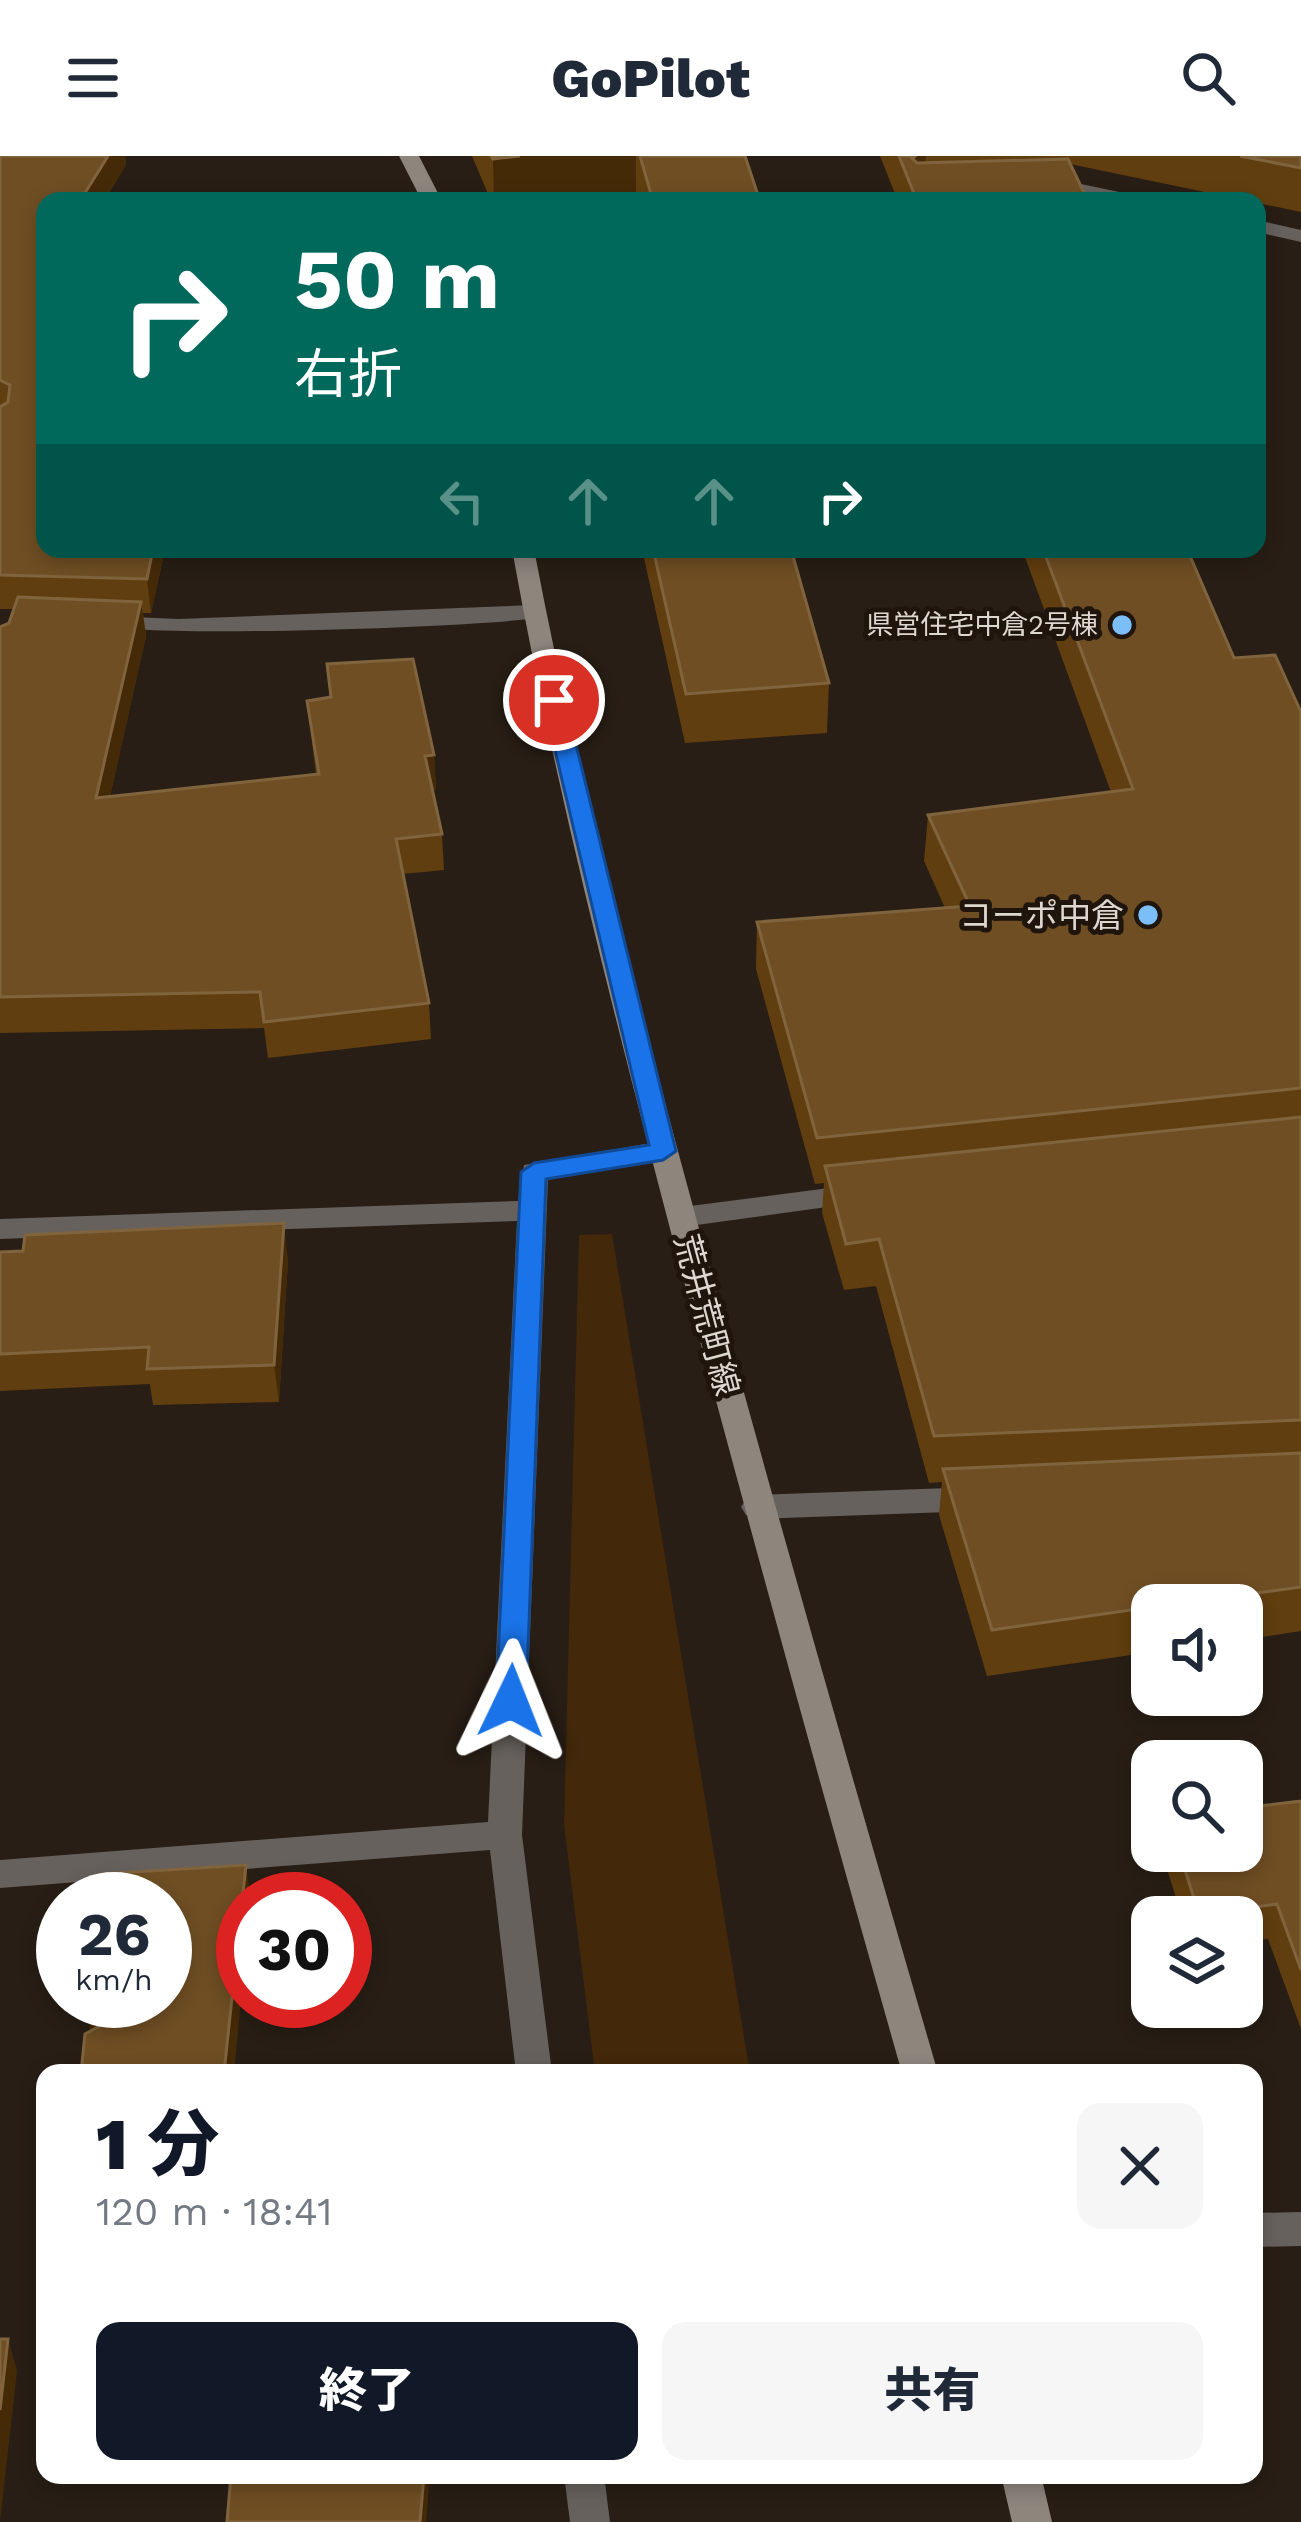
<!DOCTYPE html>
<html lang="ja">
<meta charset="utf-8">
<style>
body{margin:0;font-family:"Work Sans","Noto Sans JP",sans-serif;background:#f6f6f7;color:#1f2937;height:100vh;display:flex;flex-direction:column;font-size:45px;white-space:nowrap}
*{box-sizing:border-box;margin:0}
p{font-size:39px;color:#747a83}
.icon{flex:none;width:66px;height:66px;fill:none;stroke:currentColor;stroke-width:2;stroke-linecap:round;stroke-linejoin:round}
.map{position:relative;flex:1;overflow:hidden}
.sheet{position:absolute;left:36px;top:1908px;width:1227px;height:420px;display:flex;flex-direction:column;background:#fff;border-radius:24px;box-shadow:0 6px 18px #0003}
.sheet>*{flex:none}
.hud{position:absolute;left:36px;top:36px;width:1230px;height:366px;border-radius:24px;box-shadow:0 6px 18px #0003;background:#00695c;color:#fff;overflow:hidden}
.controls{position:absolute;left:1131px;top:1428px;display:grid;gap:24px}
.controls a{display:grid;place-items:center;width:132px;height:132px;border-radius:24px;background:#fff;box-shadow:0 6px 18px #0003;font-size:60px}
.speed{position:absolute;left:36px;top:1716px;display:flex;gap:24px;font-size:60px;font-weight:700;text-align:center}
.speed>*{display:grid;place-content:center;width:156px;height:156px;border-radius:50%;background:#fff;box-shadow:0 6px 18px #0003;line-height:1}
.speed small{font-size:30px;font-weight:400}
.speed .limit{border:18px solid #d22;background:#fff;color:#111}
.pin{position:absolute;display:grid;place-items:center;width:102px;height:102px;color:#fff;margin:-51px;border:6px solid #fff;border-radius:50%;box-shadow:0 3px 12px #0007}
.me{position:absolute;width:132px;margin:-66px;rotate:2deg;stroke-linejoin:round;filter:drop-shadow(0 0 9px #0008)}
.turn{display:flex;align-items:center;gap:42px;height:252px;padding:0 60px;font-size:54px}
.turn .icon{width:156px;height:156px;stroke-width:2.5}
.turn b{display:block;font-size:84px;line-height:102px}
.lanes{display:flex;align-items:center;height:114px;padding:0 60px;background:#0003;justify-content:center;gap:60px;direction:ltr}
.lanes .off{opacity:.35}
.round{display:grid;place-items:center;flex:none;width:126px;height:126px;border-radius:24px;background:#f6f6f7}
.head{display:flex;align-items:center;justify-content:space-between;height:204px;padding:0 60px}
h1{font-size:72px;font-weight:800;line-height:90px;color:#111827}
.cta{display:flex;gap:24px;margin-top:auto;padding:24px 60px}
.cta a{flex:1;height:138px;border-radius:24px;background:#111827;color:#fff;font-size:48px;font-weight:800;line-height:138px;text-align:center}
.cta a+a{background:#f6f6f7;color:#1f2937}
header{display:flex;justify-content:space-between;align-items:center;height:156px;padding:0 60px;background:#fff;font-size:54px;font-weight:800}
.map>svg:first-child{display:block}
.green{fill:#43280a}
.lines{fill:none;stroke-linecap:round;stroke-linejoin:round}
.lane{fill:#66615c;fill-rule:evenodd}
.street{fill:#66615c;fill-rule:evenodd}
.secondary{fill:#8e857d;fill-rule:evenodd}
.wall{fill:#613e0f}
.shaded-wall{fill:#452a08}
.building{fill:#6f4e23;stroke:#80643e;stroke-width:3}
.route{fill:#1a73e8;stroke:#114b97;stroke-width:3}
.poi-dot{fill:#7bbef8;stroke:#1f150c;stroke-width:4.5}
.labels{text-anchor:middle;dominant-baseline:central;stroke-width:10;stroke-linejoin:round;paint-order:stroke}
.far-poi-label{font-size:27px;fill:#ded7d0;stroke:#1f150c;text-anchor:end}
.poi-label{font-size:33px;fill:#ded7d0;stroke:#1f150c;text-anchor:end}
.street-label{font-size:33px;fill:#ded7d0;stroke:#1f150c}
</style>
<header><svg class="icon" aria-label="menu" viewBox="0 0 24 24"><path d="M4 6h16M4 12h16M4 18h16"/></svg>GoPilot<svg class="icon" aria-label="search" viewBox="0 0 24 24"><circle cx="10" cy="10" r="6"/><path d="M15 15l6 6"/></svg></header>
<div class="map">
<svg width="1301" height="2366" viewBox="0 0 1301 2366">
<rect width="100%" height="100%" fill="#281e15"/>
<path class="green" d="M 612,1078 L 750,1917 L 595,1917 L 564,1669 L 579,1079 Z"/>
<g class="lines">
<g class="lane">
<path d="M 1081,28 L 1143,41 L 1146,45 L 1043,42 L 1033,36 L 1043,30 Z"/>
<path d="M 1257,64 L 1301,74 L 1301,86 L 1257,76 Z"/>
<path d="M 977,1331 L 988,1335 L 993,1343 L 988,1351 L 977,1355 L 757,1363 L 746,1359 L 741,1351 L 746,1343 L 757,1339 Z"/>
</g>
<g class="street">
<path d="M 534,449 L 542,451 L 542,461 C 497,471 116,484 96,467 L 108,460 L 179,463 Z"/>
<path d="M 663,985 L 673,988 L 677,995 L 673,1002 L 548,1023 L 522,1679 L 552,1917 L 516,1917 L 490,1694 L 0,1732 L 0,1704 L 488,1666 L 517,1065 L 0,1083 L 0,1063 L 518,1045 L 524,1009 Z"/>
<path d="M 860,1028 L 870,1031 L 874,1038 L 870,1045 L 682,1071 L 668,1061 L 682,1051 Z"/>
<path d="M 1301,2056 L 1301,2090 L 1254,2091 L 1254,2057 Z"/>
<path d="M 564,2319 L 604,2319 L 610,2366 L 570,2366 Z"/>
</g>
<g class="secondary">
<path d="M 399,0 L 419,0 L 442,45 L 422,45 Z"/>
<path d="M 512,393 L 534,393 C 578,625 639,852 701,1080 C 777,1360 857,1639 938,1917 L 902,1917 C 823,1640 747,1362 673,1084 C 613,855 554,626 512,393 Z"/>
<path d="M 1001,2319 L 1041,2319 L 1052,2366 L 1012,2366 Z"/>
</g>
</g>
<g class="wall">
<path d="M 0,0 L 125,0 L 126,9 L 104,45 L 45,45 L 165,393 L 151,457 L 143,457 L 146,480 L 110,640 L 316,619 L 307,545 L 434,599 L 436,634 L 433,634 L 442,678 L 444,714 L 403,718 L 429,847 L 431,883 L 268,902 L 264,872 L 0,877 L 0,471 L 9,467 L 13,453 L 0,453 Z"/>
<path d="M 472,0 L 745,0 L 760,45 L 639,45 L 636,36 L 557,45 L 491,45 Z"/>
<path d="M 880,0 L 1301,0 L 1301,56 L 1070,8 L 1088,45 L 898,45 Z"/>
<path d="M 642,393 L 791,393 L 829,527 L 827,577 L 685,587 Z"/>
<path d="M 1022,393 L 1187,393 L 1234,502 L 1301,556 L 1301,1475 L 1242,1484 L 1242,1449 L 1152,1449 L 1152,1496 L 987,1520 L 939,1359 L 942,1326 L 929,1327 L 876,1130 L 844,1134 L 822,1057 L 824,1027 L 815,1028 L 756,813 L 757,766 L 945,752 L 924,705 L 928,659 L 1111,636 Z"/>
<path d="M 0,1096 L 288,1104 L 279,1246 L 153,1249 L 150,1228 L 0,1235 Z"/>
<path d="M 1301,1645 L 1301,1873 L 1268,1783 L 1242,1786 L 1242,1761 L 1182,1761 L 1162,1697 L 1162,1695 L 1242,1695 Z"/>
</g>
<g class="shaded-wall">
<path d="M 108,0 L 125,0 L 126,9 L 104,45 L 80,45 Z"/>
<path d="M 520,0 L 636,0 L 636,36 L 557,45 L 494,45 L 493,3 Z"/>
<path d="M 916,0 L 926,0 L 924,34 L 912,2 Z"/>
<path d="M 153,393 L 165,393 L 151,457 L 147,423 Z"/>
<path d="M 141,446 L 146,480 L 102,677 L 96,642 Z"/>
<path d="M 434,599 L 436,634 L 428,635 L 425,600 Z"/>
<path d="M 284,1067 L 288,1104 L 279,1246 L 274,1209 Z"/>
<path d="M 246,1709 L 251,1743 L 243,1743 L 243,1824 L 234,1917 L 224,1917 Z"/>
<path d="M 139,1849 L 94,1893 L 87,1859 Z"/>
<path d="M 8,2183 L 17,2215 L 0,2366 L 0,2254 Z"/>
<path d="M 424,2319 L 430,2319 L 426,2366 L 420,2366 Z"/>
</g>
<g class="building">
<path d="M 0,0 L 108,0 L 80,45 L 45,45 L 45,393 L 153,393 L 147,423 L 0,419 L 0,251 L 8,246 L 10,229 L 0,224 Z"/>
<path d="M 491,0 L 520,0 L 493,3 Z"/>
<path d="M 640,0 L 745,0 L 760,45 L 653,45 Z"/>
<path d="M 899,0 L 916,0 L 912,2 L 917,7 L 1068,3 L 1088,45 L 917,45 Z"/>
<path d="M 1240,0 L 1301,0 L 1301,12 Z"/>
<path d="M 653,393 L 791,393 L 829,527 L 686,538 Z"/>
<path d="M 1043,393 L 1187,393 L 1234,502 L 1275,499 L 1301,556 L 1301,932 L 817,982 L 757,766 L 970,750 L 928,659 L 1133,633 Z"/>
<path d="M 18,441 L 141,446 L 96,642 L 319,618 L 307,545 L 331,541 L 327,508 L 413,503 L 434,599 L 425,600 L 442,678 L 396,683 L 429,847 L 264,866 L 260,836 L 0,841 L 0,471 L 9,467 Z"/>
<path d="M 1301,961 L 1301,1264 L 934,1280 L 879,1083 L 846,1088 L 825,1010 Z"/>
<path d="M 284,1067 L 274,1209 L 147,1213 L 149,1191 L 0,1198 L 0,1096 L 23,1095 L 25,1079 Z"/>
<path d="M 1301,1297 L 1301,1431 L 1169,1449 L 1152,1449 L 1152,1451 L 992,1474 L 943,1313 Z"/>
<path d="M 1301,1645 L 1301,1814 L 1277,1748 L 1199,1758 L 1179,1695 L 1242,1695 L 1242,1652 Z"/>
<path d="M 246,1709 L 224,1917 L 81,1917 L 85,1878 L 139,1849 L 87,1859 L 88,1845 L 165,1845 L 165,1743 L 99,1743 L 101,1718 Z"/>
<path d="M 0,2183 L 8,2183 L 0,2254 Z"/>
<path d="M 231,2319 L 424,2319 L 420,2366 L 227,2366 Z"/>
</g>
<path class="route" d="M 554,538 L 565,544 L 676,995 L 663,1004 L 546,1023 L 526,1545 L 522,1554 L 500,1554 L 496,1545 L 521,1016 L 534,1007 L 649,989 L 543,544 Z"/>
<g class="poi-dot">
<circle cx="1122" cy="469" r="12"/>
<circle cx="1148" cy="759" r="12"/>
</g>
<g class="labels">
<g class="far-poi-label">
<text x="1098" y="469">県営住宅中倉2号棟</text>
</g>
<g class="poi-label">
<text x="1124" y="759">コーポ中倉</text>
</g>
<g class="street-label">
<text transform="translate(707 1159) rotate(75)">荒井荒町線</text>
</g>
</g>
</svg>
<div class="controls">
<a><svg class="icon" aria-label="sound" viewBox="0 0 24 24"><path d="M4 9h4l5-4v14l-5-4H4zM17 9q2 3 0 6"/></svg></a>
<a><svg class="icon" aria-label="search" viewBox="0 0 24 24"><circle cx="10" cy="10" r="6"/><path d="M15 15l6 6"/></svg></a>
<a><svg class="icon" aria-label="layers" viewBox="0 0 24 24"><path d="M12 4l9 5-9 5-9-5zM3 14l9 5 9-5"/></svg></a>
</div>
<div class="speed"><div>26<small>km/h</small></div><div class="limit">30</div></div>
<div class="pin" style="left:554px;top:544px;background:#d93025"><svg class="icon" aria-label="arrive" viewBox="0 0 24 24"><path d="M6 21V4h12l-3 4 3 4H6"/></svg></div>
<svg class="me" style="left:511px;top:1545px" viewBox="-20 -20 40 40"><path d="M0-17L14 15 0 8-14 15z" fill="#1a73e8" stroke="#fff" stroke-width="4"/></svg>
<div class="hud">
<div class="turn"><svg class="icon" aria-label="right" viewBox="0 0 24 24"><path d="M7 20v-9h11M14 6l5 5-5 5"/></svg><div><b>50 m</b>右折</div></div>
<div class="lanes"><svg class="icon off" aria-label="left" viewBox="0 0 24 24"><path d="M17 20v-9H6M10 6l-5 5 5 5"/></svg><svg class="icon off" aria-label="ahead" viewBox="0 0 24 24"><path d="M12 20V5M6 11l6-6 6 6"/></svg><svg class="icon off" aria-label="ahead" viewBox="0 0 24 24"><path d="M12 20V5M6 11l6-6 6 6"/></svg><svg class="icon" aria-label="right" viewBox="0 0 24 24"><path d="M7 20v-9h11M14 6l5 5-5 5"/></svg></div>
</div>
<section class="sheet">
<div class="head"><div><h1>1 分</h1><p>120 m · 18:41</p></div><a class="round"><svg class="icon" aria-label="close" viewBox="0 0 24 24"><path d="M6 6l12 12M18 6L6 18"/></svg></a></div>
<div class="cta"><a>終了</a><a>共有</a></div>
</section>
</div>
